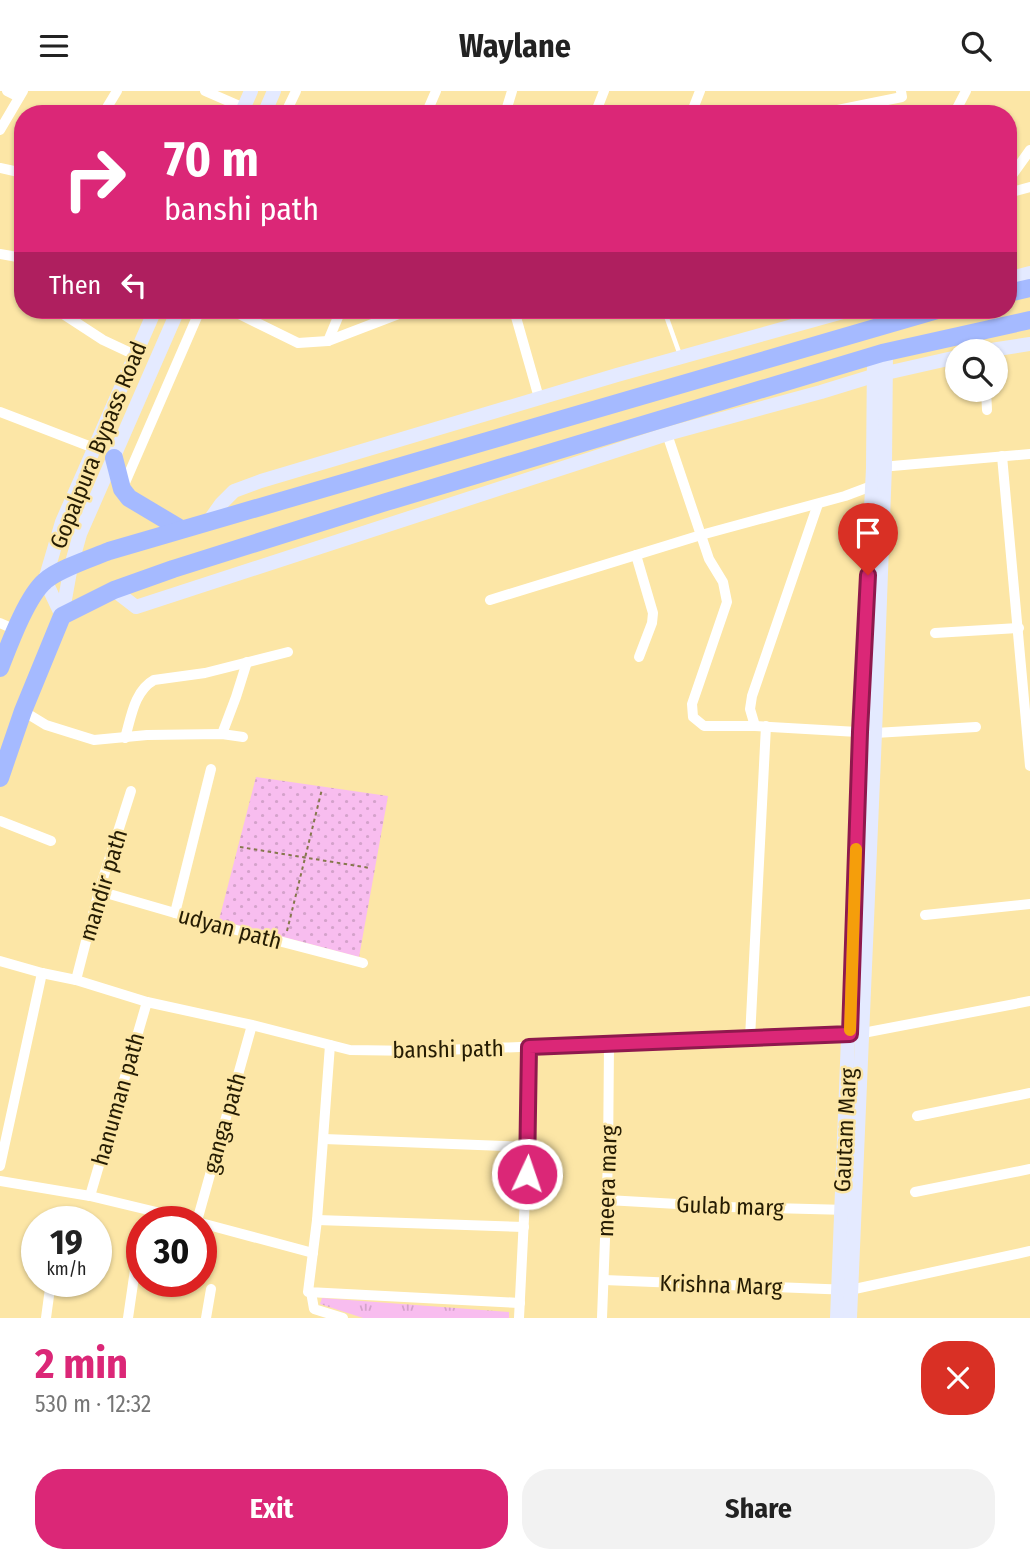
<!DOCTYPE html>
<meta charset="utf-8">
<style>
body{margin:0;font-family:"Fira Sans Condensed",sans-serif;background:#f2f2f2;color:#222;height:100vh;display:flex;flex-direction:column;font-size:26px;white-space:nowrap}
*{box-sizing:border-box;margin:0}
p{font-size:23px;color:#767676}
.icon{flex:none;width:38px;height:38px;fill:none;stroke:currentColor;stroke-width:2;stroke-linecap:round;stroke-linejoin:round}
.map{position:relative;height:1227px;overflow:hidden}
.side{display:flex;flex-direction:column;background:#fff;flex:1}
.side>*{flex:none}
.hud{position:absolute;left:14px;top:14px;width:1003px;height:214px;border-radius:28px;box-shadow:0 2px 5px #0004;background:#db2777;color:#fff;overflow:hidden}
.buttons{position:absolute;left:945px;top:248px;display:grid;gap:14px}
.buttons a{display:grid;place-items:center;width:63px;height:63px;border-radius:50%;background:#fff;box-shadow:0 2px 5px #0004;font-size:35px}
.speed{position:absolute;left:21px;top:1115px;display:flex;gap:14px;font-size:35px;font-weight:700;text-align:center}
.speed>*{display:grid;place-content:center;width:91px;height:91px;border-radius:50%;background:#fff;box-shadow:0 2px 5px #0004;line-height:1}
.speed small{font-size:18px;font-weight:400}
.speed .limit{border:10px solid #d22;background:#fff;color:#111}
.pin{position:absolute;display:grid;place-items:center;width:60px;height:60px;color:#fff;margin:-72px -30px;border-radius:50% 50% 50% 0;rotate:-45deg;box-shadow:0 0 7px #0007}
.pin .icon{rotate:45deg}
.me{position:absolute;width:77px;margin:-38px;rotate:3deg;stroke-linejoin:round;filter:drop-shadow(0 0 5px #0008)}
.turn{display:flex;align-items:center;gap:24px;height:147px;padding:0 35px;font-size:32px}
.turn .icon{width:91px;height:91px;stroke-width:2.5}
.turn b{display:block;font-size:49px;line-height:60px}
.then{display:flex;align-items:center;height:66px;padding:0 35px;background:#0003;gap:14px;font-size:26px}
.round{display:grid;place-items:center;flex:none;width:74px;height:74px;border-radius:28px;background:#f2f2f2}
.headline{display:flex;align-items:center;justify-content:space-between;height:119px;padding:0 35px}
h1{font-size:42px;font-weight:700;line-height:52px;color:#db2777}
.action{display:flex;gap:14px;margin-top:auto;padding:14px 35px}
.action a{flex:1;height:80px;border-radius:28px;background:#db2777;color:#fff;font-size:28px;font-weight:700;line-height:80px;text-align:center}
.action a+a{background:#f2f2f2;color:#222}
header{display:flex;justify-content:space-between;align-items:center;height:91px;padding:0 35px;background:#fff;font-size:32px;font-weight:700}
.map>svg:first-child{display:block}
.grass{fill:url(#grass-dots)}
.park{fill:url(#park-tufts)}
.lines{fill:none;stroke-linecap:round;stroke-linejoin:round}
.path{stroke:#86774c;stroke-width:2;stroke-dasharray:3.5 3.5;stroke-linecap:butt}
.lane{stroke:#fff;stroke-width:4.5}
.street{stroke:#fff;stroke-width:10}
.secondary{stroke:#e4eaff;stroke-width:14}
.highway{stroke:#a5baff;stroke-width:18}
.route-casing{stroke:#8e194d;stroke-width:18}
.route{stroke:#db2777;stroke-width:12}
.slow{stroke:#f59e0b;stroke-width:12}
.labels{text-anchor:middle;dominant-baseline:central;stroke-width:5;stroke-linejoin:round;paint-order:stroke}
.street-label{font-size:23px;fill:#251c03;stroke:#fce6a6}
</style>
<header><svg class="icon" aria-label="menu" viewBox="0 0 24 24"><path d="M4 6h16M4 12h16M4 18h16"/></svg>Waylane<svg class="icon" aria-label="search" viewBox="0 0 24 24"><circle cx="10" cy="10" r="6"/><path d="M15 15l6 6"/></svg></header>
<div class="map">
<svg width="1030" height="1227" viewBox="0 0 1030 1227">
<defs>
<pattern id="grass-dots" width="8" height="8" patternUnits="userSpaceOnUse" patternTransform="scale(1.75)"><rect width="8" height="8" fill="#f8bdef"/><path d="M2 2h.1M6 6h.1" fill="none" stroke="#d4a2cb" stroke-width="1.8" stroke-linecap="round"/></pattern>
<pattern id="park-tufts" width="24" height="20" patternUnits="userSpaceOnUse" patternTransform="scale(1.75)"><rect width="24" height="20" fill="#f8bdef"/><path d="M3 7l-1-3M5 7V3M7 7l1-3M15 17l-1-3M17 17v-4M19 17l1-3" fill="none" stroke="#d4a2cb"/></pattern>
</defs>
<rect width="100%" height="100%" fill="#fce6a6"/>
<path class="grass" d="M 256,686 L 388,705 L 359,866 L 219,829 Z"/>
<path class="park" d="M 322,1207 L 509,1221 L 509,1227 L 363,1227 L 320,1213 Z"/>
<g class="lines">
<g class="path">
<path d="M 240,756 L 370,777"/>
<path d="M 287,840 L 322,698"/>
</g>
<path class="lane" d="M 664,219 L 680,264"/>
<g class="street">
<path d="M 7,0 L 19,6"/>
<path d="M 205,0 L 258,23"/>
<path d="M 103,23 L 117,0"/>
<path d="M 285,23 L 296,0"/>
<path d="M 426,23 L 436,0"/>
<path d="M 505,23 L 512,0"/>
<path d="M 595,23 L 604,0"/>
<path d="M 691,23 L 700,0"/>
<path d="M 818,23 L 902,6 L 901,0"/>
<path d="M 954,23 L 966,0"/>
<path d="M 0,39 L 23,0"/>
<path d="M 0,77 L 23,82"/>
<path d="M 1008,90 L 1030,59"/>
<path d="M 1008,102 L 1030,96"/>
<path d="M 0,163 L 23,167"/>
<path d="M 57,219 L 103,249 L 135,264"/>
<path d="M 231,219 L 298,252 L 328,250 L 409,219"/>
<path d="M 514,219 L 539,307"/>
<path d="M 328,250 L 341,219"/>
<path d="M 986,299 L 987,319"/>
<path d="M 0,321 L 94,357"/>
<path d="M 667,343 L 709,468 L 723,491 L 727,511 L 692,613 L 693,626 L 704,635 L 755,635 L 875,642 L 976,636"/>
<path d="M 1002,365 L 1030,675"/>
<path d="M 881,376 L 1030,363"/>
<path d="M 124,394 L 200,219"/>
<path d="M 636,464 L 653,522 L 652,532 L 639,566"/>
<path d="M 490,509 L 701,444 L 845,405 L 877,393"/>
<path d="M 0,532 L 16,539"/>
<path d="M 935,542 L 1019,537"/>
<path d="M 23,620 L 46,634 L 94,649 L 147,644 L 222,643 L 243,646"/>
<path d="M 755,635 L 750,618 L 752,605 L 818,413"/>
<path d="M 222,643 L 236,606 L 247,571"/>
<path d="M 125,647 C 131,627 134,600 154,589 L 205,582 L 288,561"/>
<path d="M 0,730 L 51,750"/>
<path d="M 99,800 L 206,831 L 363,872"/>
<path d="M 175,822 L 211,678"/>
<path d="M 925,824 L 1030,813"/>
<path d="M 0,870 L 42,882 L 76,889 L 147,911 L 252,934 L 350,959 L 419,960 L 863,942 L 1030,910"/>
<path d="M 76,889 L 99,800 L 131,700"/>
<path d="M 750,947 L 766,635"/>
<path d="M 330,954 L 317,1129 L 308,1201 L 520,1212"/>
<path d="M 917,1025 L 1030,1002"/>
<path d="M 324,1048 L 528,1056"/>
<path d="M 0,1075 L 42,882"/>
<path d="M 0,1090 L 90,1105 L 194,1130"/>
<path d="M 915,1101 L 1030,1078"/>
<path d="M 90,1105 L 147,911"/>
<path d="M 607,1109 L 730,1116 L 848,1119"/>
<path d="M 317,1129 L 524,1136"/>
<path d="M 197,1130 L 252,934"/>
<path d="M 201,1132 L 313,1162"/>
<path d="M 604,1189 L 850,1199 L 1030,1160"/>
<path d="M 311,1201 L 314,1218 L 343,1227"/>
<path d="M 46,1227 L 51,1190"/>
<path d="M 128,1227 L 136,1172"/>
<path d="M 206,1227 L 211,1198"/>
<path d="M 519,1227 L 528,1047 L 529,956"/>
<path d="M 602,1227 L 608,1069 L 609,953"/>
</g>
<g class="secondary">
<path d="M 241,23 L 251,0"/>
<path d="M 264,23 L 274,0"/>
<path d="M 1008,188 L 1030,182"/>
<path d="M 978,261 L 1030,253"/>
<path d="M 209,430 L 221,413 L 234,400 L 261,390 L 617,284 L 850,219"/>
<path d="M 114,499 L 136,516 L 667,343 L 821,301 L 873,285 L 957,266"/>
<path d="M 62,525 L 45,489 L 62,431 L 155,219"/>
<path d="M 62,525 L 71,475 L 80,443 L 178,219"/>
<path d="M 837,1227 L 860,641 L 873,377 L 874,264"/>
<path d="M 850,1227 L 875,642 L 885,375 L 886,261"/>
</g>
<g class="highway">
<path d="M 1008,202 L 1030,197"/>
<path d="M 114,367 L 122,398 L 129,407 L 181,438"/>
<path d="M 0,577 C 9,554 27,505 45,490 C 58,478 92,467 109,460 L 937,219"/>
<path d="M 0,687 L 23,620 L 62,525 L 114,499 L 173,478 L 386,411 L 882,262 L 1030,229"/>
</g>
</g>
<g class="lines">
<g class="route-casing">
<path id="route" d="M 527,1083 L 529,956 L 850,943 L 860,641 L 868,484"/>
</g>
<use href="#route" class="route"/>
<path class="slow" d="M 850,939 L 856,758"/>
</g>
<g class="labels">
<g class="street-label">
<text transform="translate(98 354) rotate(-68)">Gopalpura Bypass Road</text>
<text transform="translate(103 794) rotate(-73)">mandir path</text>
<text transform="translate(230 837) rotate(15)">udyan path</text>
<text transform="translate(448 958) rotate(-1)">banshi path</text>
<text transform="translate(118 1008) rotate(-74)">hanuman path</text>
<text transform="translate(224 1032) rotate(-74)">ganga path</text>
<text transform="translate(845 1039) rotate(-87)">Gautam Marg</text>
<text transform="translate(607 1090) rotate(-88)">meera marg</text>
<text transform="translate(730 1115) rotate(2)">Gulab marg</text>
<text transform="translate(721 1194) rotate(2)">Krishna Marg</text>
</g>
</g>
</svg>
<div class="buttons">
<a><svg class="icon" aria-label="search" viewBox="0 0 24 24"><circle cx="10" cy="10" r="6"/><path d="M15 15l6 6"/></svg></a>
</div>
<div class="speed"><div>19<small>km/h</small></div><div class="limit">30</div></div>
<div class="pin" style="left:868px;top:484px;background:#d93025"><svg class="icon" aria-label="arrive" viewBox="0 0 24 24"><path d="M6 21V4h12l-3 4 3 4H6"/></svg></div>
<svg class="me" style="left:527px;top:1083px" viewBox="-20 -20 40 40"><circle r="17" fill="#db2777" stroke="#fff" stroke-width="3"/><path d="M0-11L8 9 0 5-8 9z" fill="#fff"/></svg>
<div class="hud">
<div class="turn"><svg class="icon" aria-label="right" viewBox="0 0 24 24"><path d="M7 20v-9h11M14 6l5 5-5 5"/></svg><div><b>70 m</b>banshi path</div></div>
<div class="then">Then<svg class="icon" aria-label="left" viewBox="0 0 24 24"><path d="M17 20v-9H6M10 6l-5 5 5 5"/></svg></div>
</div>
</div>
<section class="side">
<div class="headline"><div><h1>2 min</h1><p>530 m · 12:32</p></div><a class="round" style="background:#d93025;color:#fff"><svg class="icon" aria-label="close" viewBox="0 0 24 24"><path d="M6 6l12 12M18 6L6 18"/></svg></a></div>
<div class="action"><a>Exit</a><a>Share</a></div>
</section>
